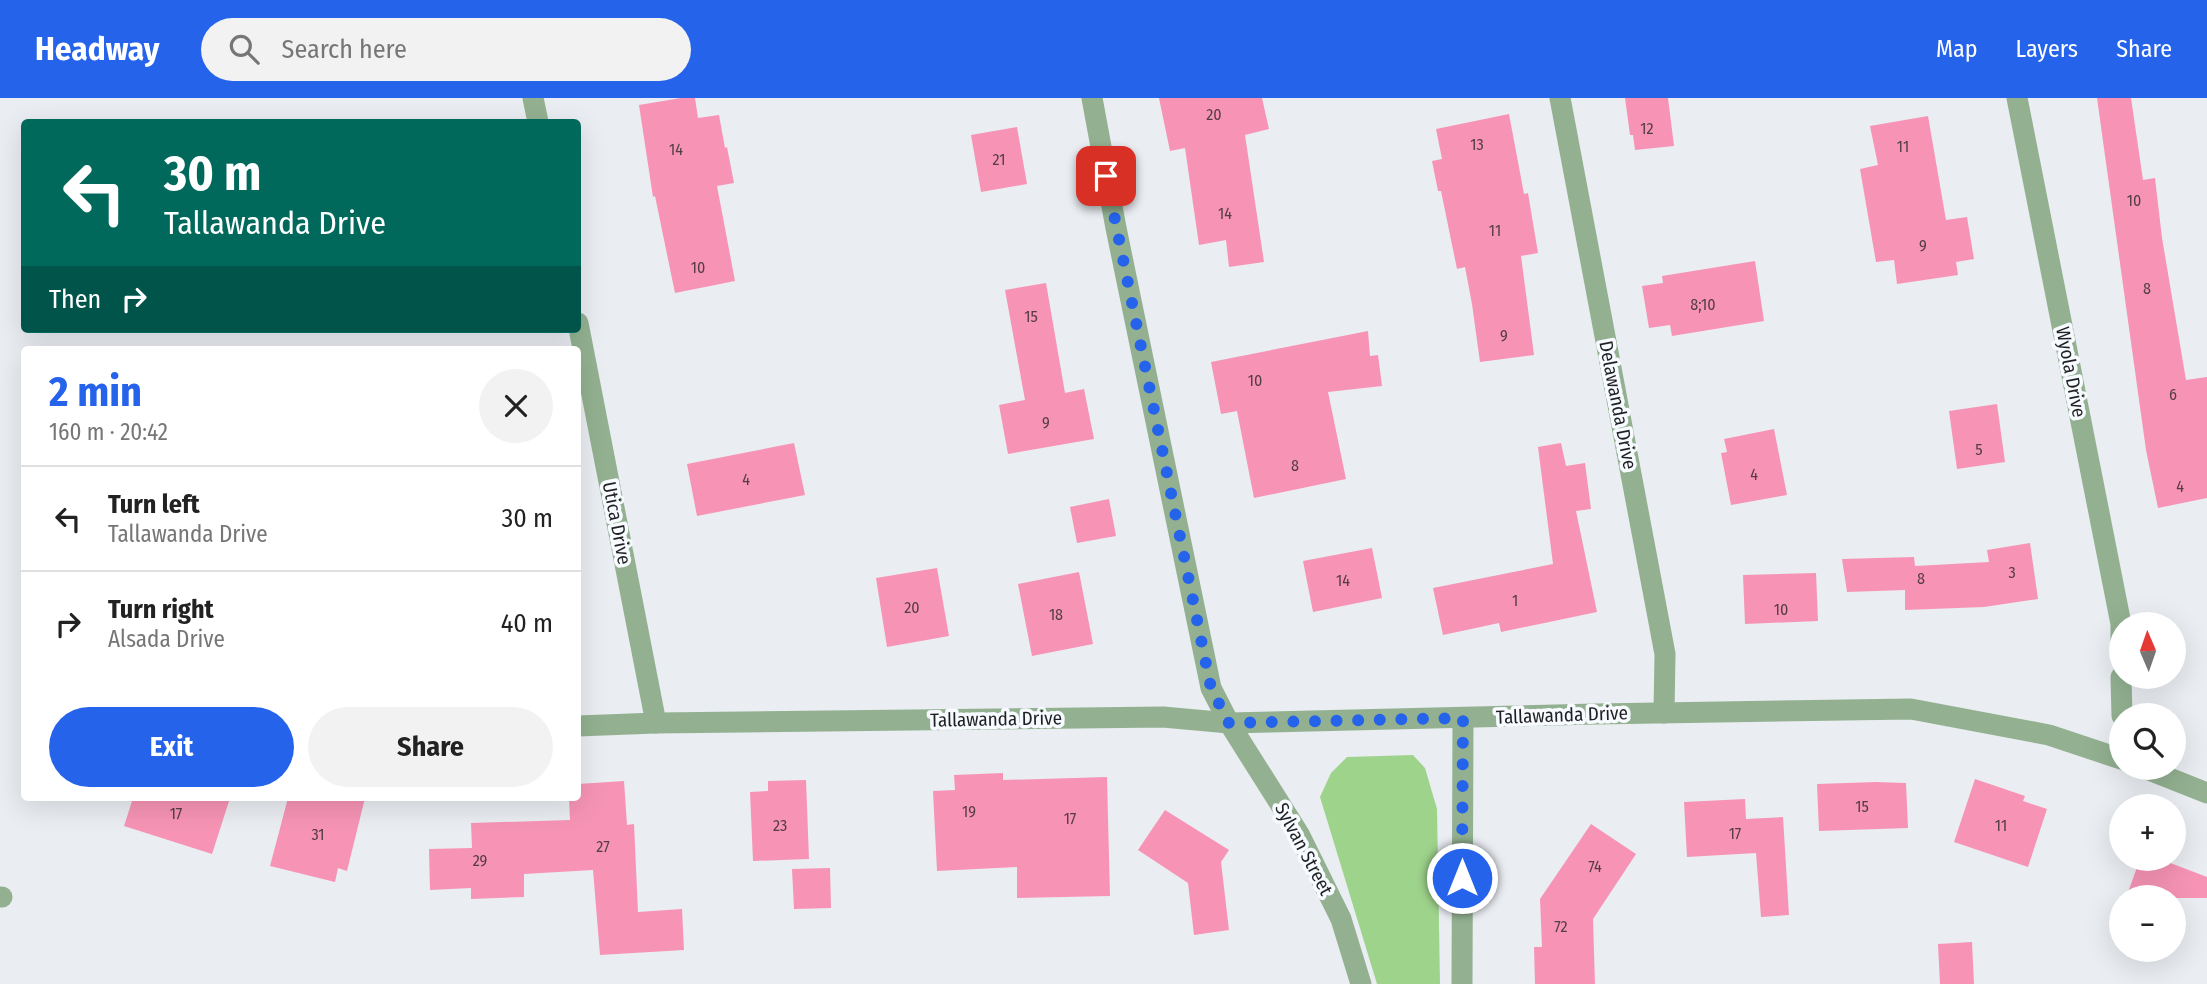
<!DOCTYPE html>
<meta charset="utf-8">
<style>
body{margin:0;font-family:"Fira Sans Condensed",sans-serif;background:#f2f2f2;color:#222;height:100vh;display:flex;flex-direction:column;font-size:26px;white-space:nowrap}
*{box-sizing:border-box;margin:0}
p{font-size:23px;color:#767676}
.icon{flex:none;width:38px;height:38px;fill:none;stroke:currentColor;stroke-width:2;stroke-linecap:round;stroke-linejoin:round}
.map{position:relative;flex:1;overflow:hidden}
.sheet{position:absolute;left:21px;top:248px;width:560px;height:455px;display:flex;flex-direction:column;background:#fff;border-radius:7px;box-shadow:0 7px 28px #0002}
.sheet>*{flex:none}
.top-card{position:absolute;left:21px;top:21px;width:560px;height:214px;border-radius:7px;box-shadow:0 7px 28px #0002;background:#00695c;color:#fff;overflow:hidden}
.needle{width:46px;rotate:358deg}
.controls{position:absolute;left:2109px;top:514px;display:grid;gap:14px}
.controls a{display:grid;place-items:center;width:77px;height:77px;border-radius:50%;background:#fff;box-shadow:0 7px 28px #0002;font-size:35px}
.pin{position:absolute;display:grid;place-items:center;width:60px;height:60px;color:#fff;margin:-30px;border-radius:14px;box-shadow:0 4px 10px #0006}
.me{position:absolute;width:77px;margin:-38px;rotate:0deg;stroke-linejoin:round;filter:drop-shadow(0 0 5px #0008)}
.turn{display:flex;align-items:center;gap:24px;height:147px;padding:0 28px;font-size:32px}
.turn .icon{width:91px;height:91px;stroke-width:2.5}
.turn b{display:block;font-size:49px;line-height:60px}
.then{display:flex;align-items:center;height:66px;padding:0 28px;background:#0003;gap:14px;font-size:26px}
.round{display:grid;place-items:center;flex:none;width:74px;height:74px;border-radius:37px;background:#f2f2f2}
.overview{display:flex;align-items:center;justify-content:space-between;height:119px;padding:0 28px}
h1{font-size:42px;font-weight:700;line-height:52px;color:#2563eb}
.action{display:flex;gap:14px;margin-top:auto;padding:14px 28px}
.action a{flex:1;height:80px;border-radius:42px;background:#2563eb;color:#fff;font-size:28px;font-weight:700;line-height:80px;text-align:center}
.action a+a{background:#f2f2f2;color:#222}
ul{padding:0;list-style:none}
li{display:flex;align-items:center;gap:21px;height:105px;padding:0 28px;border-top:2px solid #e0e0e0}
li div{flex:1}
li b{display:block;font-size:26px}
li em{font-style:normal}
header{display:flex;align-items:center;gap:42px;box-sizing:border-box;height:98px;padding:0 35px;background:#2563eb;color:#fff}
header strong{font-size:33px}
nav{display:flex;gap:38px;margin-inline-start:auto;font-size:24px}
.search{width:490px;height:63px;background:#f2f2f2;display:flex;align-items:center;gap:18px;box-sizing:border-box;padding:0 24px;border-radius:38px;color:#767676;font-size:26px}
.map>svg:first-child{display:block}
.green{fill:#9ed38b}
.building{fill:#f794b5}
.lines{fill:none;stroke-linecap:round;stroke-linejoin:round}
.minor{stroke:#93b191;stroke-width:21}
.route{stroke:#2563eb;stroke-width:12;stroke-dasharray:0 21.6}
.labels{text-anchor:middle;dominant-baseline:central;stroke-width:7;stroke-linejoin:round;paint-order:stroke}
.number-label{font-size:16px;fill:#553d46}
.street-label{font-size:19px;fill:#1f2021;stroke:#f7faff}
</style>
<header>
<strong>Headway</strong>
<div class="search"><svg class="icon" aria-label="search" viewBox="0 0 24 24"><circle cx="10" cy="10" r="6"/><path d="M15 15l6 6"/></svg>Search here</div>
<nav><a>Map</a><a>Layers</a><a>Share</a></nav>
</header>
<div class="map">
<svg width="2207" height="886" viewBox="0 0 2207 886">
<rect width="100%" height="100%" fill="#eaedf2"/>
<path class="green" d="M 1413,657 L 1425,670 L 1437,711 L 1440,886 L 1377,886 L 1320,699 L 1331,675 L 1347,659 Z"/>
<g class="building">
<path d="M 681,0 L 695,0 L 698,20 L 719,17 L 725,50 L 727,49 L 734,85 L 717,88 L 735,183 L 675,195 L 655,98 L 653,99 L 639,7 Z"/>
<path d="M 1159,0 L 1262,0 L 1269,31 L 1245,37 L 1264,164 L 1229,169 L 1226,142 L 1199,147 L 1185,50 L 1170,53 Z"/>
<path d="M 1625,0 L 1668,0 L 1674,48 L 1635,52 L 1633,37 L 1630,37 Z"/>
<path d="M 2097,0 L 2131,0 L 2143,82 L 2155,80 L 2162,140 L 2186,282 L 2207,279 L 2207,400 L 2158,410 L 2146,352 Z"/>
<path d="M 1509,16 L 1524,96 L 1528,95 L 1538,155 L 1521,158 L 1534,257 L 1480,264 L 1472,206 L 1465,169 L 1457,171 L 1441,93 L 1438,93 L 1432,63 L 1442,61 L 1436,31 Z"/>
<path d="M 1928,18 L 1946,122 L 1967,119 L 1974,161 L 1956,164 L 1958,177 L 1897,186 L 1894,162 L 1876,164 L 1860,71 L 1878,67 L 1870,28 Z"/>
<path d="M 1017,29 L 1027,86 L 981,94 L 971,37 Z"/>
<path d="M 1755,163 L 1764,223 L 1672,238 L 1670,227 L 1649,230 L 1642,188 L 1663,185 L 1662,178 Z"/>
<path d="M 1046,185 L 1065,295 L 1084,291 L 1094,341 L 1008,356 L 999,307 L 1025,302 L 1005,192 Z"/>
<path d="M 1368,233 L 1370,258 L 1378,257 L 1382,288 L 1328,294 L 1346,381 L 1254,400 L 1237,313 L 1221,316 L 1211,264 Z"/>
<path d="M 1997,306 L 2005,364 L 1957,371 L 1949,313 Z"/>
<path d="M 1774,331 L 1787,397 L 1731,407 L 1721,355 L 1727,354 L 1724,341 Z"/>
<path d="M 794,345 L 805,397 L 697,418 L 687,366 Z"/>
<path d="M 1561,345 L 1566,368 L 1585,365 L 1591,411 L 1576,413 L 1597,514 L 1501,534 L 1499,525 L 1443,537 L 1433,490 L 1553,466 L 1538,349 Z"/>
<path d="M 1109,401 L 1116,438 L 1077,445 L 1070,409 Z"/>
<path d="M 2030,445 L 2038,501 L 1984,509 L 1905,512 L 1905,492 L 1847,494 L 1842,461 L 1914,459 L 1915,468 L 1989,464 L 1987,452 Z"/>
<path d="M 1372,450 L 1382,500 L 1313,514 L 1303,463 Z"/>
<path d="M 937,470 L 949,538 L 887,549 L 876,480 Z"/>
<path d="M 1079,474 L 1093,546 L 1032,558 L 1018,486 Z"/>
<path d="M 1816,475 L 1818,523 L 1745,526 L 1743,477 Z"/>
<path d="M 1003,675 L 1003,682 L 1107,679 L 1110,798 L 1017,800 L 1017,769 L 937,773 L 933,693 L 955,692 L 954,677 Z"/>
<path d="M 1975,681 L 2025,698 L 2023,703 L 2047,711 L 2028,769 L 1954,744 Z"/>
<path d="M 806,682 L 809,761 L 753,763 L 750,694 L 768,693 L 768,683 Z"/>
<path d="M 624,683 L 627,727 L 634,726 L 638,814 L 682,811 L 684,852 L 600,857 L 593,772 L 524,776 L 524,799 L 471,801 L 471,790 L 430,792 L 429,751 L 472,750 L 471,725 L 570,722 L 569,700 L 578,700 L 578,686 Z"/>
<path d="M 1876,684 L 1906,685 L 1908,730 L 1819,733 L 1817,686 Z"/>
<path d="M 133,700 L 230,700 L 212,756 L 124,728 Z"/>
<path d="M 288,700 L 365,700 L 347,773 L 338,770 L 335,784 L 270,768 Z"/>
<path d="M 1745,701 L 1746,721 L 1783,719 L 1789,817 L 1761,819 L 1756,755 L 1687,759 L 1684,704 Z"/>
<path d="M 1165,712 L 1229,752 L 1221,764 L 1229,832 L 1194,837 L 1188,785 L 1138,752 Z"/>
<path d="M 1591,726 L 1636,756 L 1593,821 L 1595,886 L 1535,886 L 1534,849 L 1542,849 L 1540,801 Z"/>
<path d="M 2140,761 L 2160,761 L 2207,779 L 2207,800 L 2126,800 Z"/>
<path d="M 830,770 L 831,810 L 794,811 L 792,771 Z"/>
<path d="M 1972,844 L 1974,886 L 1940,886 L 1938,846 Z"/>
</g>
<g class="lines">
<g class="minor">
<path d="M 533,0 L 538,24"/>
<path d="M 1092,0 L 1116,130 L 1211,590 L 1229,625 L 1299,736 L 1341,821 L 1361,886"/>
<path d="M 1560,0 L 1665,556 L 1664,615"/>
<path d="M 2017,0 L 2121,526 L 2121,549"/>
<path d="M 578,225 L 656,625"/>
<path d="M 2121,579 L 2122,618"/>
<path d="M 578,628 L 656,625 L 1163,619 L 1229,625 L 1596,616 L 1911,611 L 2049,637 L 2121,661"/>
<path d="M 2144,670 L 2207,695"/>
<path d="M 0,799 L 2,799"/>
<path d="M 1462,886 L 1463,620"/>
</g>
</g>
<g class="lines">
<path class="route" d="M 1106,78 L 1211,590 L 1229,625 L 1463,620 L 1462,780"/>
</g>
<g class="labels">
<g class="number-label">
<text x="1214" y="16">20</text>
<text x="1647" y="30">12</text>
<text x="1477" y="46">13</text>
<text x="1903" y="48">11</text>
<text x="676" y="51">14</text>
<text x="999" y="61">21</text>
<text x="2134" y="102">10</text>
<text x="1225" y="115">14</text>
<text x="1495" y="132">11</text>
<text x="1923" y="147">9</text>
<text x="698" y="169">10</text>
<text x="2147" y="190">8</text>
<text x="1703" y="206">8;10</text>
<text x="1031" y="218">15</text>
<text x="1504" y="237">9</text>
<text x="1255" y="282">10</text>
<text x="2173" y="296">6</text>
<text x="1046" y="324">9</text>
<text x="1979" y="351">5</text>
<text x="1295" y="367">8</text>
<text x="1754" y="376">4</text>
<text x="746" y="381">4</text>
<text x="2180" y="388">4</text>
<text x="2012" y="474">3</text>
<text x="1921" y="480">8</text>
<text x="1343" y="482">14</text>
<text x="1515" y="502">1</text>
<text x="912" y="509">20</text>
<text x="1781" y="511">10</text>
<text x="1056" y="516">18</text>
<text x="1862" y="708">15</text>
<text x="969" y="713">19</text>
<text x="176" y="715">17</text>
<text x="1070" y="720">17</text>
<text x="780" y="727">23</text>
<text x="2001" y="727">11</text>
<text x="1735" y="735">17</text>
<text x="318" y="736">31</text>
<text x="603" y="748">27</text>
<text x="480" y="762">29</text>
<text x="1595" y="768">74</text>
<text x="1561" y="828">72</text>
</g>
<g class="street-label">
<text transform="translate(2071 274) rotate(79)">Wyola Drive</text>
<text transform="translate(1618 307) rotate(79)">Delawanda Drive</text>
<text transform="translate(617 425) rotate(79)">Utica Drive</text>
<text transform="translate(1562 617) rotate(-2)">Tallawanda Drive</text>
<text transform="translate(996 621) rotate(-1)">Tallawanda Drive</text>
<text transform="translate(1304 751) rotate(62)">Sylvan Street</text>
</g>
</g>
</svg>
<div class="controls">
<a><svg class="needle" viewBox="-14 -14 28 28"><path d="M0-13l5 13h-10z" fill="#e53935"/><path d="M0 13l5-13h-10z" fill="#767676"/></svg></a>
<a><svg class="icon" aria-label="search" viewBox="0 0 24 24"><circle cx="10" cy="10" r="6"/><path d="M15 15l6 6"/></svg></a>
<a>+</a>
<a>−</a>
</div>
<div class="pin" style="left:1106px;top:78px;background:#d93025"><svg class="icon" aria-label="arrive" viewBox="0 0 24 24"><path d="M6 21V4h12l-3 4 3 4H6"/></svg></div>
<svg class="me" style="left:1462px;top:780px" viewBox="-20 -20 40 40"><circle r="17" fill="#2563eb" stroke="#fff" stroke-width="3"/><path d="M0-11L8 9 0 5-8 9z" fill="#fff"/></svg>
<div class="top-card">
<div class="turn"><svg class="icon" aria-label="left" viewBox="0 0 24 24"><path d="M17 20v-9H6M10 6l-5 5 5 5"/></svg><div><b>30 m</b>Tallawanda Drive</div></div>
<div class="then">Then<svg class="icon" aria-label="right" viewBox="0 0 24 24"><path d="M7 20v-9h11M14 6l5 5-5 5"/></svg></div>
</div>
<section class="sheet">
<div class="overview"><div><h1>2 min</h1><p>160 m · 20:42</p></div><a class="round"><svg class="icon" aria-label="close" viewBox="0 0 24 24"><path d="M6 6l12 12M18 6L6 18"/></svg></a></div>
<ul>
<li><svg class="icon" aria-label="left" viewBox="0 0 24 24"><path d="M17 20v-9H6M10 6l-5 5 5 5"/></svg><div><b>Turn left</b><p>Tallawanda Drive</p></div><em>30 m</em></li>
<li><svg class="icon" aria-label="right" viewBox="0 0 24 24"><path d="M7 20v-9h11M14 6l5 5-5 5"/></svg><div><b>Turn right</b><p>Alsada Drive</p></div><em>40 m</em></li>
</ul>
<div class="action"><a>Exit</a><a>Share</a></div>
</section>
</div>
